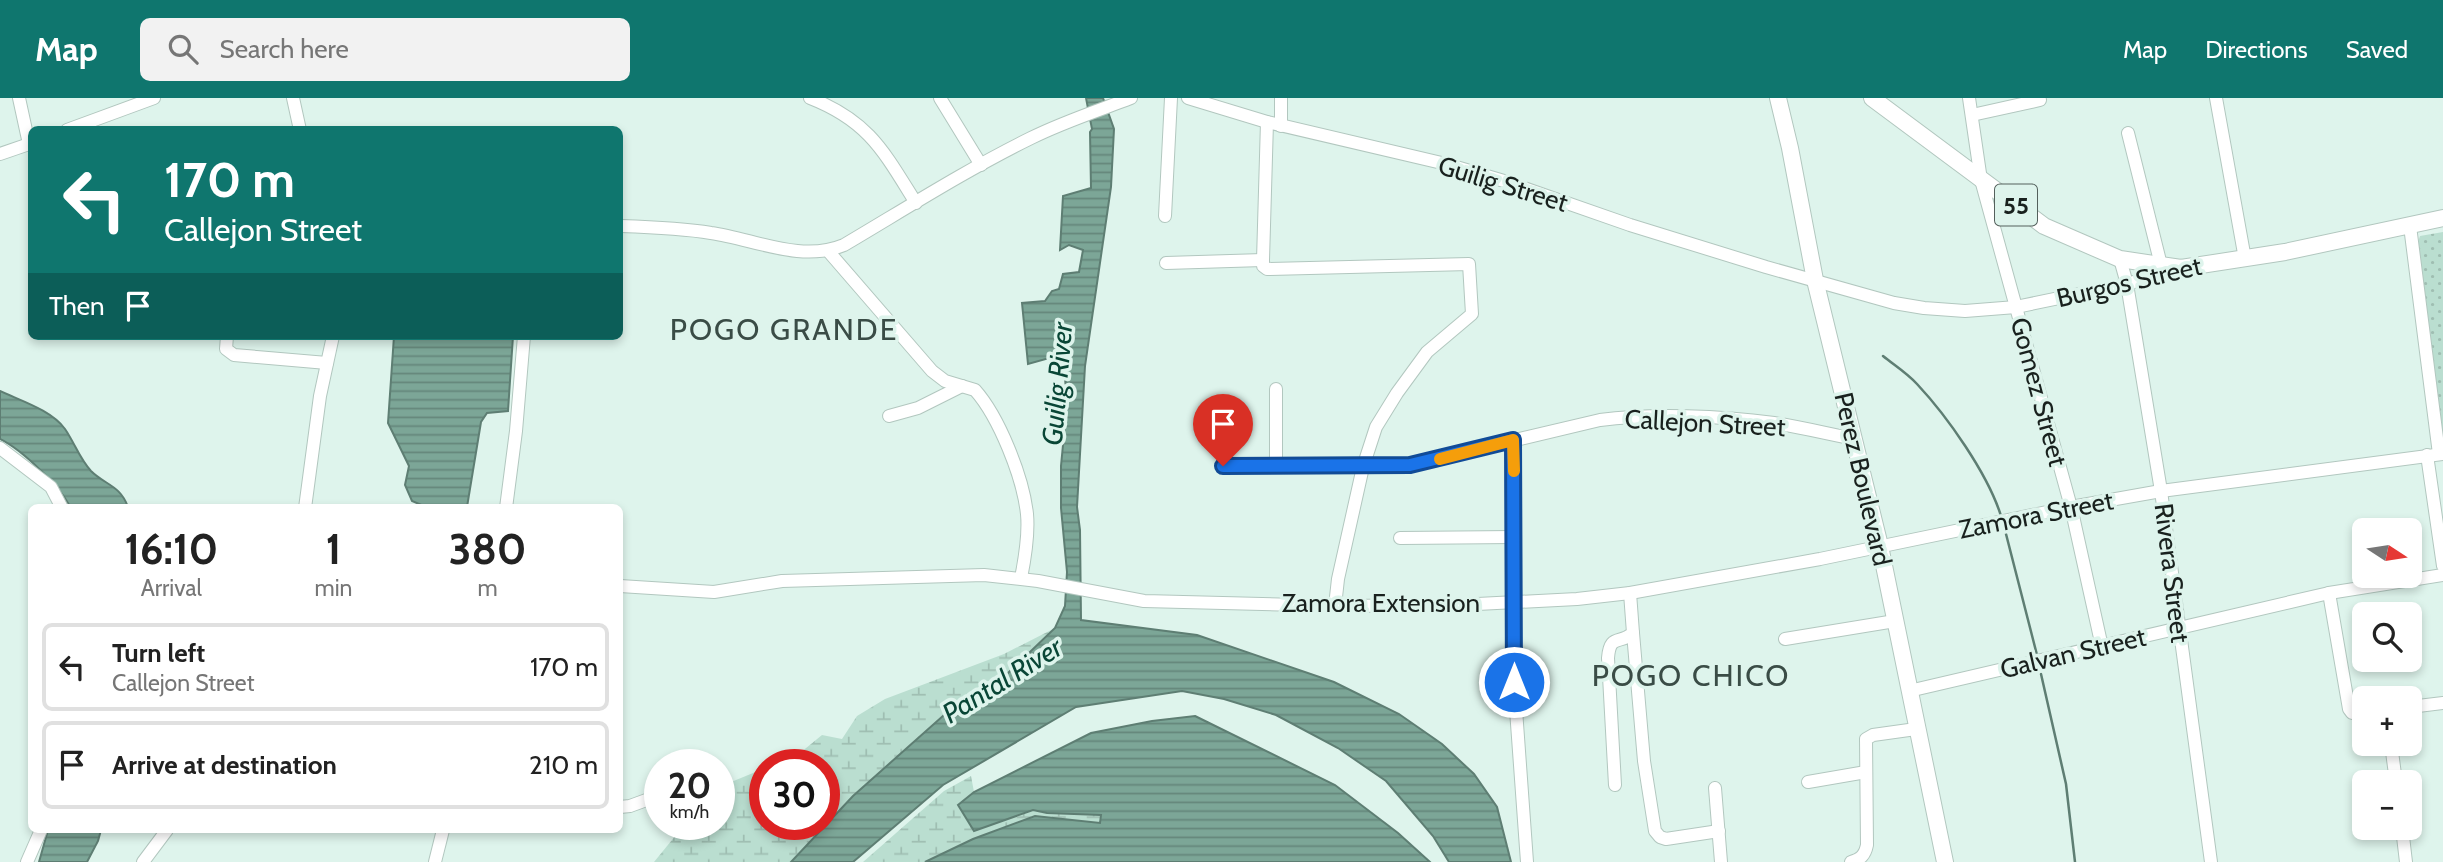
<!DOCTYPE html>
<meta charset="utf-8">
<style>
body{margin:0;font-family:Cabin,sans-serif;background:#f2f2f2;color:#222;height:100vh;display:flex;flex-direction:column;font-size:26px;white-space:nowrap}
*{box-sizing:border-box;margin:0}
p{font-size:23px;color:#767676}
.icon{flex:none;width:38px;height:38px;fill:none;stroke:currentColor;stroke-width:2;stroke-linecap:round;stroke-linejoin:round}
.map{position:relative;flex:1;overflow:hidden}
.side{position:absolute;left:28px;top:406px;width:595px;height:329px;display:flex;flex-direction:column;background:#fff;border-radius:10px;box-shadow:0 4px 10px #0003}
.side>*{flex:none}
.banner{position:absolute;left:28px;top:28px;width:595px;height:214px;border-radius:10px;box-shadow:0 4px 10px #0003;background:#0f766e;color:#fff;overflow:hidden}
.needle{width:46px;rotate:102deg}
.controls{position:absolute;left:2352px;top:420px;display:grid;gap:14px}
.controls a{display:grid;place-items:center;width:70px;height:70px;border-radius:10px;background:#fff;box-shadow:0 4px 10px #0003;font-size:35px}
.speed{position:absolute;left:644px;top:651px;display:flex;gap:14px;font-size:35px;font-weight:700;text-align:center}
.speed>*{display:grid;place-content:center;width:91px;height:91px;border-radius:50%;background:#fff;box-shadow:0 4px 10px #0003;line-height:1}
.speed small{font-size:18px;font-weight:400}
.speed .limit{border:10px solid #d22;background:#fff;color:#111}
.pin{position:absolute;display:grid;place-items:center;width:60px;height:60px;color:#fff;margin:-72px -30px;border-radius:50% 50% 50% 0;rotate:-45deg;box-shadow:0 0 7px #0007}
.pin .icon{rotate:45deg}
.me{position:absolute;width:77px;margin:-38px;rotate:0deg;stroke-linejoin:round;filter:drop-shadow(0 0 5px #0008)}
.turn{display:flex;align-items:center;gap:24px;height:147px;padding:0 21px;font-size:32px}
.turn .icon{width:91px;height:91px;stroke-width:2.5}
.turn b{display:block;font-size:49px;line-height:60px}
.then{display:flex;align-items:center;height:66px;padding:0 21px;background:#0003;gap:14px;font-size:26px}
.eta{display:flex;justify-content:space-evenly;align-items:center;height:119px;text-align:center}
.eta b{font-size:42px;font-weight:800;line-height:49px}
ul{padding:0;list-style:none}
li{display:flex;align-items:center;gap:21px;height:88px;margin:0 14px 10px;padding:0 7px;border:4px solid #e0e0e0;border-radius:10px}
li div{flex:1}
li b{display:block;font-size:26px}
li em{font-style:normal}
header{display:flex;align-items:center;gap:42px;box-sizing:border-box;height:98px;padding:0 35px;background:#0f766e;color:#fff}
header strong{font-size:33px}
nav{display:flex;gap:38px;margin-inline-start:auto;font-size:24px}
.search{width:490px;height:63px;background:#f2f2f2;display:flex;align-items:center;gap:18px;box-sizing:border-box;padding:0 24px;border-radius:10px;color:#767676;font-size:26px}
.map>svg:first-child{display:block}
.grass{fill:url(#grass-dots)}
.wetland{fill:url(#wetland-marsh)}
.water{fill:url(#water-rules);stroke:#5e7e73;stroke-width:2}
.lines{fill:none;stroke-linecap:round;stroke-linejoin:round}
.stream{stroke:#5e7e73;stroke-width:2.5}
.minor-casing{stroke:#b2c7bf;stroke-width:14}
.major-casing{stroke:#b2c7bf;stroke-width:18}
.minor{stroke:#fff;stroke-width:12}
.major{stroke:#fff;stroke-width:16}
.route-casing{stroke:#114b97;stroke-width:18}
.route{stroke:#1a73e8;stroke-width:12}
.slow{stroke:#f59e0b;stroke-width:12}
.labels{text-anchor:middle;dominant-baseline:central;stroke-width:7;stroke-linejoin:round;paint-order:stroke}
.shield{fill:#def4ec;stroke:#54605c;stroke-width:2}
.shield-label{font-size:24px;font-weight:bold;fill:#19211e}
.street-label{font-size:26px;fill:#19211e;stroke:#def4ec}
.water-label{font-size:28px;font-style:italic;fill:#094636;stroke:#def4ec}
.quarter-label{font-size:30px;letter-spacing:2px;fill:#3a4c46;stroke:#def4ec}
</style>
<header>
<strong>Map</strong>
<div class="search"><svg class="icon" aria-label="search" viewBox="0 0 24 24"><circle cx="10" cy="10" r="6"/><path d="M15 15l6 6"/></svg>Search here</div>
<nav><a>Map</a><a>Directions</a><a>Saved</a></nav>
</header>
<div class="map">
<svg width="2443" height="764" viewBox="0 0 2443 764">
<defs>
<pattern id="grass-dots" width="8" height="8" patternUnits="userSpaceOnUse" patternTransform="scale(1.75)"><rect width="8" height="8" fill="#baded0"/><path d="M2 2h.1M6 6h.1" fill="none" stroke="#9fbeb2" stroke-width="1.8" stroke-linecap="round"/></pattern>
<pattern id="wetland-marsh" width="20" height="14" patternUnits="userSpaceOnUse" patternTransform="scale(1.75)"><rect width="20" height="14" fill="#baded0"/><path d="M1 5h8M5 5V1M11 12h8M15 12V8" fill="none" stroke="#9fbeb2"/></pattern>
<pattern id="water-rules" width="6" height="5" patternUnits="userSpaceOnUse" patternTransform="scale(1.75)"><rect width="6" height="5" fill="#7ca697"/><path d="M0 2.5h6" fill="none" stroke="#65877b"/></pattern>
</defs>
<rect width="100%" height="100%" fill="#def4ec"/>
<path class="grass" d="M 2443,134 L 2443,347 L 2416,150 L 2420,138 Z"/>
<g class="wetland">
<path d="M 1055,530 L 1008,575 L 944,617 L 853,698 L 791,764 L 654,764 L 685,726 L 719,726 L 719,689 L 765,670 L 765,726 L 824,726 L 824,667 L 772,667 L 800,655 L 822,637 L 842,641 L 857,618 L 885,601 L 1004,556 Z"/>
<path d="M 971,678 L 974,694 L 958,707 L 974,733 L 1033,712 L 1047,715 L 1101,717 L 1100,725 L 1035,718 L 973,741 L 925,764 L 863,764 L 944,693 Z"/>
</g>
<g class="water">
<path d="M 1086,0 L 1103,0 L 1114,31 L 1111,89 L 1085,268 L 1077,409 L 1080,432 L 1081,522 L 1197,537 L 1334,584 L 1399,616 L 1442,646 L 1474,676 L 1497,709 L 1511,764 L 1449,764 L 1433,738 L 1386,683 L 1338,650 L 1276,617 L 1224,601 L 1182,593 L 1076,609 L 943,687 L 853,764 L 791,764 L 853,698 L 944,617 L 1008,575 L 1055,530 L 1065,508 L 1067,474 L 1061,410 L 1061,368 L 1067,305 L 1065,280 L 1067,255 L 1028,266 L 1022,205 L 1045,203 L 1052,193 L 1059,191 L 1063,176 L 1079,174 L 1083,152 L 1069,147 L 1060,152 L 1063,98 L 1091,90 L 1090,34 L 1092,31 Z"/>
<path d="M 394,238 L 513,238 L 508,313 L 487,315 L 481,324 L 467,409 L 426,409 L 412,403 L 405,387 L 409,368 L 388,325 Z"/>
<path d="M 0,293 C 21,303 51,312 65,331 C 74,344 80,361 91,373 C 105,387 120,387 128,409 L 70,409 C 60,388 22,352 0,341 Z"/>
<path d="M 1195,618 L 1335,687 L 1398,735 L 1430,764 L 925,764 L 973,741 L 1035,718 L 1100,725 L 1101,717 L 1047,715 L 1033,712 L 974,733 L 958,707 L 974,694 L 1091,635 L 1152,623 Z"/>
<path d="M 48,732 L 101,732 L 98,743 L 87,764 L 39,764 Z"/>
</g>
<g class="lines">
<g class="stream">
<path d="M 1883,258 C 1894,267 1907,275 1917,286 C 1947,318 1988,376 2001,418"/>
<path d="M 2006,436 L 2037,557"/>
<path d="M 2041,576 L 2066,686 L 2075,764"/>
</g>
<g class="minor-casing">
<g id="minor">
<path d="M 19,0 L 29,46"/>
<path d="M 293,0 L 300,32"/>
<path d="M 810,0 C 869,23 884,54 916,105"/>
<path d="M 940,0 L 981,67"/>
<path d="M 1188,0 L 1267,24 L 1446,66 L 1504,83 L 1630,127 L 1766,169 L 1894,205 L 1924,210 L 1965,213 L 2016,209 L 2127,186 L 2178,171"/>
<path d="M 1969,0 L 1981,82 L 2071,409 L 2102,549"/>
<path d="M 2216,0 L 2245,161"/>
<path d="M 1972,17 L 2040,2"/>
<path d="M 1267,24 L 1263,162 L 1263,168 L 1267,171 L 1469,166 L 1472,216 L 1427,254 L 1397,295 L 1376,329 L 1363,369 L 1338,481 L 1335,508"/>
<path d="M 1281,28 L 1281,0"/>
<path d="M 67,32 L 154,0"/>
<path d="M 2128,35 L 2161,167"/>
<path d="M 0,56 L 32,45"/>
<path d="M 1165,118 L 1171,0"/>
<path d="M 620,128 C 650,129 681,130 711,135 C 754,141 801,165 844,147 C 905,111 966,72 1031,40 C 1063,24 1097,13 1131,0"/>
<path d="M 2410,128 L 2439,356"/>
<path d="M 829,154 L 932,273 L 945,283 L 975,292 C 999,319 1023,379 1027,416 C 1029,437 1025,460 1021,480"/>
<path d="M 2120,161 L 2127,186 L 2161,393 L 2211,764"/>
<path d="M 1166,165 L 1263,162"/>
<path d="M 227,238 L 226,251 L 234,257 L 327,265"/>
<path d="M 1276,291 L 1276,366"/>
<path d="M 889,318 L 918,310 L 962,288"/>
<path d="M 1513,342 L 1514,584 L 1527,764"/>
<path d="M 0,350 L 51,389 L 62,410"/>
<path d="M 2427,357 L 2443,468"/>
<path d="M 1223,368 L 1410,367 L 1600,322 C 1653,315 1721,318 1774,325 C 1801,329 1828,336 1855,341"/>
<path d="M 305,410 L 320,298 L 333,238"/>
<path d="M 506,410 L 516,333 L 524,238"/>
<path d="M 1400,440 L 1514,439"/>
<path d="M 620,488 L 714,494 L 782,483 L 984,477 L 1038,483 L 1144,503 L 1335,508 L 1458,507 L 1577,501 L 1630,495 L 1820,461 L 2071,409 L 2161,393 L 2443,356"/>
<path d="M 2329,495 L 2349,611 L 2352,615 L 2364,614"/>
<path d="M 1633,535 L 1644,663 L 1655,733 L 1660,739 L 1666,741 L 1719,733"/>
<path d="M 1785,541 L 1895,523"/>
<path d="M 1909,593 L 2329,495 L 2443,477"/>
<path d="M 2410,609 L 2443,605"/>
<path d="M 2391,646 L 2396,684"/>
<path d="M 1808,684 L 1866,674"/>
<path d="M 1615,687 L 1608,560 C 1610,535 1620,547 1633,535 L 1630,495"/>
<path d="M 1715,690 L 1721,764"/>
<path d="M 620,709 L 630,708 L 660,697"/>
<path d="M 2402,730 L 2406,764"/>
<path d="M 27,764 L 41,732"/>
<path d="M 143,764 L 167,732"/>
<path d="M 435,764 L 443,732"/>
<path d="M 1851,764 C 1861,761 1865,757 1867,747 L 1866,641 L 1873,637 L 1916,631"/>
</g>
</g>
<g class="major-casing">
<g id="major">
<path d="M 1778,0 L 1790,50 L 1815,182 L 1880,448 L 1945,764"/>
<path d="M 1872,0 L 2044,128 L 2120,161 L 2181,170 L 2285,154 L 2443,120"/>
</g>
</g>
<use href="#minor" class="minor"/>
<use href="#major" class="major"/>
</g>
<g class="lines">
<g class="route-casing">
<path id="route" d="M 1223,368 L 1410,367 L 1513,342 L 1514,584"/>
</g>
<use href="#route" class="route"/>
<path class="slow" d="M 1440,361 L 1513,342 L 1514,373"/>
</g>
<g class="labels">
<rect class="shield" x="1995" y="86.5" width="42" height="41" rx="5"/>
<g class="shield-label">
<text x="2016" y="107">55</text>
</g>
<g class="street-label">
<text transform="translate(1503 86) rotate(17)">Guilig Street</text>
<text transform="translate(2129 184) rotate(-13)">Burgos Street</text>
<text transform="translate(2039 294) rotate(75)">Gomez Street</text>
<text transform="translate(1705 325) rotate(3)">Callejon Street</text>
<text transform="translate(1863 381) rotate(77)">Perez Boulevard</text>
<text transform="translate(2036 417) rotate(-11)">Zamora Street</text>
<text transform="translate(2172 475) rotate(83)">Rivera Street</text>
<text x="1381" y="505">Zamora Extension</text>
<text transform="translate(2073 555) rotate(-13)">Galvan Street</text>
</g>
<g class="water-label">
<text transform="translate(1057 286) rotate(-85)">Guilig River</text>
<text transform="translate(1002 582) rotate(-32)">Pantal River</text>
</g>
<g class="quarter-label">
<text x="784" y="231">POGO GRANDE</text>
<text x="1691" y="577">POGO CHICO</text>
</g>
</g>
</svg>
<div class="controls">
<a><svg class="needle" viewBox="-14 -14 28 28"><path d="M0-13l5 13h-10z" fill="#e53935"/><path d="M0 13l5-13h-10z" fill="#767676"/></svg></a>
<a><svg class="icon" aria-label="search" viewBox="0 0 24 24"><circle cx="10" cy="10" r="6"/><path d="M15 15l6 6"/></svg></a>
<a>+</a>
<a>−</a>
</div>
<div class="speed"><div>20<small>km/h</small></div><div class="limit">30</div></div>
<div class="pin" style="left:1223px;top:368px;background:#d93025"><svg class="icon" aria-label="arrive" viewBox="0 0 24 24"><path d="M6 21V4h12l-3 4 3 4H6"/></svg></div>
<svg class="me" style="left:1514px;top:584px" viewBox="-20 -20 40 40"><circle r="17" fill="#1a73e8" stroke="#fff" stroke-width="3"/><path d="M0-11L8 9 0 5-8 9z" fill="#fff"/></svg>
<div class="banner">
<div class="turn"><svg class="icon" aria-label="left" viewBox="0 0 24 24"><path d="M17 20v-9H6M10 6l-5 5 5 5"/></svg><div><b>170 m</b>Callejon Street</div></div>
<div class="then">Then<svg class="icon" aria-label="arrive" viewBox="0 0 24 24"><path d="M6 21V4h12l-3 4 3 4H6"/></svg></div>
</div>
<section class="side">
<div class="eta">
<div><b>16:10</b><p>Arrival</p></div>
<div><b>1</b><p>min</p></div>
<div><b>380</b><p>m</p></div>
</div>
<ul>
<li><svg class="icon" aria-label="left" viewBox="0 0 24 24"><path d="M17 20v-9H6M10 6l-5 5 5 5"/></svg><div><b>Turn left</b><p>Callejon Street</p></div><em>170 m</em></li>
<li><svg class="icon" aria-label="arrive" viewBox="0 0 24 24"><path d="M6 21V4h12l-3 4 3 4H6"/></svg><div><b>Arrive at destination</b></div><em>210 m</em></li>
</ul>
</section>
</div>
